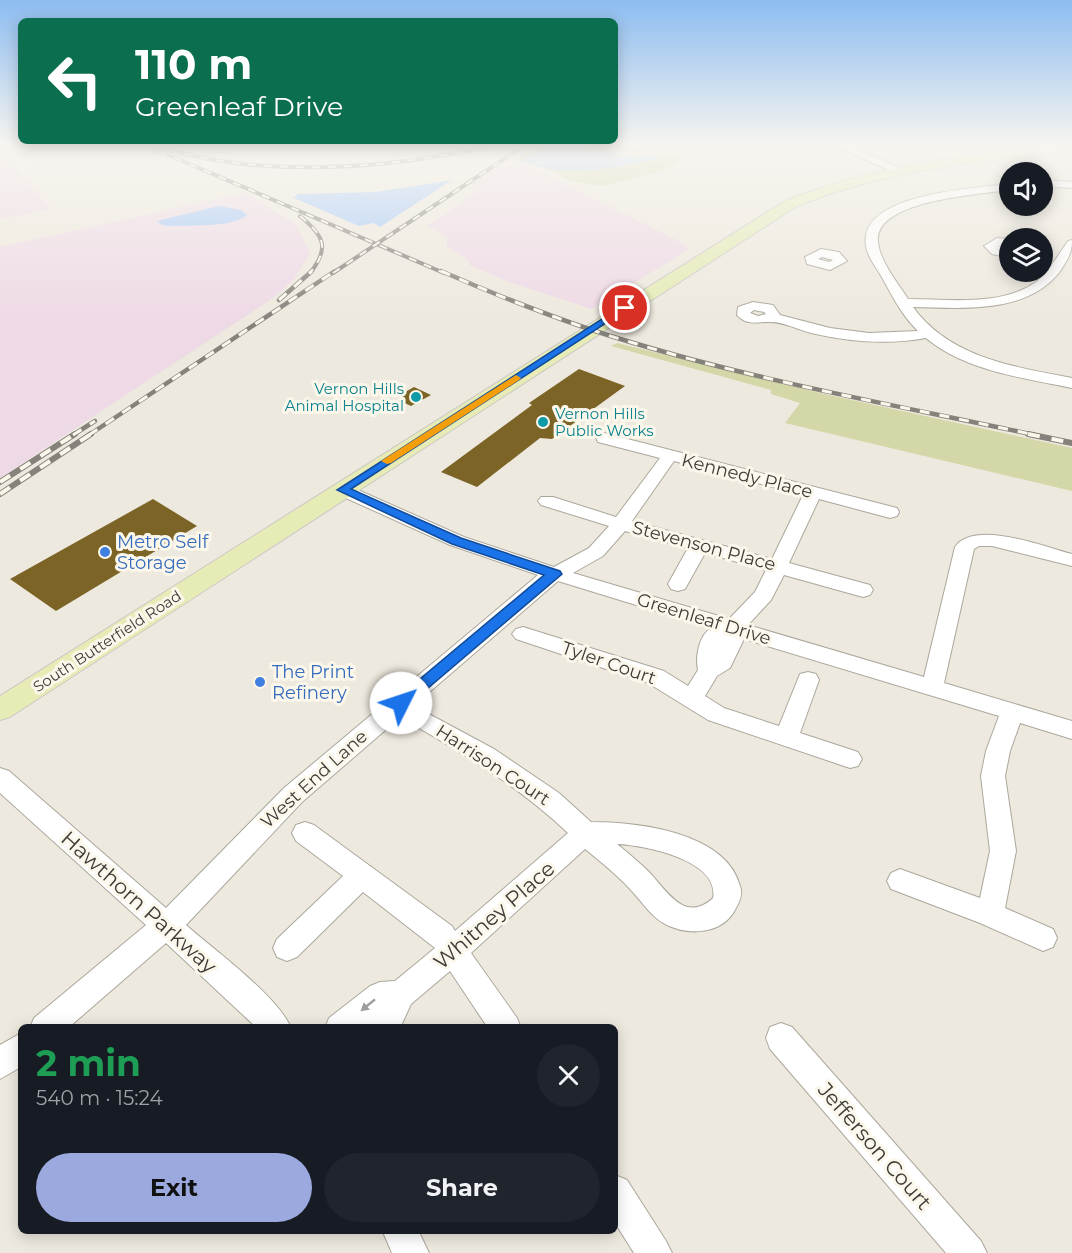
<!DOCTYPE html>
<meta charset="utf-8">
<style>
body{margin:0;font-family:Montserrat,sans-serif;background:#20242c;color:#f1f3f6;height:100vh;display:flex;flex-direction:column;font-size:22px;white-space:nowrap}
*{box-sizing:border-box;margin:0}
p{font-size:20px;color:#9ea1a6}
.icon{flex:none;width:33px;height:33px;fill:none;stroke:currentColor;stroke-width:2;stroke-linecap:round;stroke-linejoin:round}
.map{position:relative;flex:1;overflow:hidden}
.side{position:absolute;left:18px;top:1024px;width:600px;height:210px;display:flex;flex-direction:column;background:#171b24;border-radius:9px;box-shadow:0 3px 15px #0003}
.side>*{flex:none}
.hud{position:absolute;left:18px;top:18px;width:600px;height:126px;border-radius:9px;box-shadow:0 3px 15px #0003;background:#0b6e4f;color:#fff;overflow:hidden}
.controls{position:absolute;left:999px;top:162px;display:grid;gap:12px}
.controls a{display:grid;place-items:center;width:54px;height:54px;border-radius:50%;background:#171b24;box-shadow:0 3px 15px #0003;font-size:30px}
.pin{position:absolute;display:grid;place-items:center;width:51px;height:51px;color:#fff;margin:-26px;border:3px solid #fff;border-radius:50%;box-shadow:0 2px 6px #0007}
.me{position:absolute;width:66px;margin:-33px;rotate:49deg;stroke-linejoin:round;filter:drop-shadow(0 0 4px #0008)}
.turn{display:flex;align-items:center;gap:21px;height:126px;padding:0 18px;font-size:27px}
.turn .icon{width:78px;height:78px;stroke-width:2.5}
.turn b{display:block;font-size:42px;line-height:51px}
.round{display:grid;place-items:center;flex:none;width:63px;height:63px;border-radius:32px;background:#20242c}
.headline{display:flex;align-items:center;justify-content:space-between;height:102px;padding:0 18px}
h1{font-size:36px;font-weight:700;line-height:45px;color:#1e9e55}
.action{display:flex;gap:12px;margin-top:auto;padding:12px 18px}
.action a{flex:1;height:69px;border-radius:36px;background:#9ca9de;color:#111;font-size:24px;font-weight:700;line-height:69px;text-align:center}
.action a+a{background:#20242c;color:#f1f3f6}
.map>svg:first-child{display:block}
.industrial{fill:#eed9e6}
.green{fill:#d4d7a8}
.water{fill:#a2c7fc}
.building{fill:#7b6426}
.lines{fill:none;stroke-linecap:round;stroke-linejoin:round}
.minor-casing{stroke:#aba79c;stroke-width:2}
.major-casing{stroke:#c9c8c7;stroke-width:2}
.minor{fill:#fff;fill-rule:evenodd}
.major{fill:#e7ebb6;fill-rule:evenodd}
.rail-far2-casing{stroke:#85827b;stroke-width:4}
.rail-far1-casing{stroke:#85827b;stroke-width:4.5}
.rail-casing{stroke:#85827b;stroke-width:6}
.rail-far2{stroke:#fcf7eb;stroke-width:2;stroke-dasharray:8;stroke-linecap:butt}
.rail-far1{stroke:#fcf7eb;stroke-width:3;stroke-dasharray:10;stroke-linecap:butt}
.rail{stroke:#fcf7eb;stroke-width:4;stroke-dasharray:12;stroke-linecap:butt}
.oneway{fill:#9e9d9b}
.route{fill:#1a73e8;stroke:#114b97;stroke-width:1.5}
.slow{fill:#f59e0b}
.culture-dot{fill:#0f9aa8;stroke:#fcf7eb;stroke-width:2}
.shop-dot{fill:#3f7fe0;stroke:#fcf7eb;stroke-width:2}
.labels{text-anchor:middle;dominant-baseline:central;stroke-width:6;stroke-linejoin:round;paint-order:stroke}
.far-culture-label{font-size:15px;fill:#0d838f;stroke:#fcf7eb;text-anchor:end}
.far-street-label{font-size:15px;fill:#3d3b37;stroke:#fcf7eb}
.street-label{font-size:18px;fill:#3d3b37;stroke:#fcf7eb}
.shop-label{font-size:18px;fill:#366cbe;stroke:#fcf7eb;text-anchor:start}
.near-street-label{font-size:21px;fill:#3d3b37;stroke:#fcf7eb}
</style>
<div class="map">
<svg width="1072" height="1253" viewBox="0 0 1072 1253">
<rect width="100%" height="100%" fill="#eee9de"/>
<g class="industrial">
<path d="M 0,145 L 30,145 L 0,151 L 51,209 L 0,219 Z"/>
<path d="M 176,145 L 273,145 L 207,155 Z"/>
<path d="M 506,160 L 526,165 L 677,240 L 689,249 L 592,309 L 512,283 L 469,265 L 470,261 L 447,247 L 447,237 L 427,226 L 480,190 L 468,187 Z"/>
<path d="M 245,193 L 296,224 L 310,253 L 295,278 L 273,298 L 0,478 L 0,247 Z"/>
</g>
<g class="green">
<path d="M 538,145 L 696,145 L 668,169 L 602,186 L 571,181 L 555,172 L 514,160 Z"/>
<path d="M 617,343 L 829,395 L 1072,448 L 1072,491 L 785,423 L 800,403 L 771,394 L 771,390 L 611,346 Z"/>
</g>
<g class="water">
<path d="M 543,145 L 581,145 L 588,151 L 599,148 L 654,145 L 639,151 L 612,155 L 617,157 L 654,155 L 660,158 C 615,168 565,179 521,161 Z"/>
<path d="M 452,180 L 380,227 L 374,223 L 359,226 L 294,198 L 297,194 L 376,192 Z"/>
<path d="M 219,206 L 241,210 L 247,215 C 234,228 187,225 169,226 L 162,225 L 157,221 Z"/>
</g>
<g class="building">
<path d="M 579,369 L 625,386 L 552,439 L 540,438 L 477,487 L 441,472 L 532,405 L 529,403 Z"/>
<path d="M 414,387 L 431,395 L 411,406 L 400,401 L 405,398 L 400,395 Z"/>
<path d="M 153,499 L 197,526 L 56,611 L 10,579 Z"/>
</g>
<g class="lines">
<g class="minor-casing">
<g id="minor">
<path d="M 833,145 L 848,145 L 905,171 L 900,174 L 896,173 Z"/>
<path d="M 1042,180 L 1072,182 L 1072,188 L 1042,186 Z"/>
<path d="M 1010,184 L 1010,190 C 982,194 873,200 878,242 C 880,262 898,283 908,299 C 948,299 1001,307 1036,282 C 1049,272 1058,255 1068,241 L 1072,240 C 1072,253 1068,259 1061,270 C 1028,315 962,308 913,307 C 950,358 1015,367 1072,378 L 1072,388 C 1024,378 965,371 926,338 C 887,345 850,342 811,333 C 799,330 784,322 771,322 C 758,321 748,327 737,315 L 738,307 L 753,302 L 773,305 L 780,315 L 830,328 L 869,333 L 918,331 C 901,315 891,293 880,274 C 873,263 863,250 866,236 C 872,193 976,188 1010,184 ZM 754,310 L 764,312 L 766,314 L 758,316 L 750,313 Z"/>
<path d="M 997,238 L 1010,239 L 1010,247 L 998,246 L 1010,250 L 1010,258 L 992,254 L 984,246 Z"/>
<path d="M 821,249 L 839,252 L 847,261 L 830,270 L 807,264 L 805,257 ZM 822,257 L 833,260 L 829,262 L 818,259 Z"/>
<path d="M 604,433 L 897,508 L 899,512 L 897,516 L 890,518 L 819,499 L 789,563 L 870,585 L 873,590 L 870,595 L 863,597 L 784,575 L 771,600 L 748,625 L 924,677 L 955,547 C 974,519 1045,547 1072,554 L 1072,566 L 992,546 L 979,546 L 974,549 L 944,683 L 1072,721 L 1072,739 L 1020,723 L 1010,751 L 1005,776 L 1016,851 L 1005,908 L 1053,929 L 1057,938 L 1053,947 L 1043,951 L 980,923 L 891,889 L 887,881 L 891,873 L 900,869 L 980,898 L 990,851 L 981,776 L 986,751 L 999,716 L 744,639 L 730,668 L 717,676 L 705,696 L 724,708 L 779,726 L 800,674 L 808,672 L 816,674 L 819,680 L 800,733 L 858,752 L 862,759 L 858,766 L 850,768 L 708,720 L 648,683 L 516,639 L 512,634 L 516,629 L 523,627 L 664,671 L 688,686 L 698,670 C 695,657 699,635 711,628 L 558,581 L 302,802 L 186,925 C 213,949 278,996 291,1028 L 257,1028 L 166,943 L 68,1028 L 30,1028 L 34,1018 L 146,925 L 0,793 L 0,768 L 9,771 L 166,908 L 284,788 L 538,575 L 450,545 L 337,494 L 334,490 L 337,486 L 349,486 L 464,537 L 554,567 L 589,548 L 609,526 L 541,505 L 538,501 L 541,497 L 553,497 L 616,517 L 660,458 L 598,442 L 596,438 ZM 674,461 L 803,495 L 772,559 L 632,521 ZM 625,531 L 688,548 L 668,584 L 671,589 L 678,591 L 685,589 L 705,553 L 766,570 L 755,592 L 729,619 L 573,573 L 603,556 Z"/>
<path d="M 427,713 L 494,749 L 559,793 L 591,822 C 637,822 726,832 740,886 C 743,894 740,901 736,908 C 723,935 688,936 665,924 C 650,916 641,900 629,888 C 616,874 600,861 585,849 L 471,953 L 517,1018 L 521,1028 L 488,1028 L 450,971 L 411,1004 L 400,1028 L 325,1028 L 329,1018 L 370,986 L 380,982 L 395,981 L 435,948 L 363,892 L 297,957 L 287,961 L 277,957 L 273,948 L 277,939 L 343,876 L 296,841 L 292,833 L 296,825 L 305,822 L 314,825 L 452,926 L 455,931 L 568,833 C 523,790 472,759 419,728 L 415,722 L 419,716 ZM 617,844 C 644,845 720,860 713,898 C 685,924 667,891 649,872 C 639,862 628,853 617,844 Z"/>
<path d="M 781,1023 L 792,1027 L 981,1241 L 987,1253 L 946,1253 L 770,1049 L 766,1038 L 770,1027 Z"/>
<path d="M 21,1033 L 21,1067 L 0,1079 L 0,1045 Z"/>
<path d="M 615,1175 L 627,1180 L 666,1241 L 672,1253 L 634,1253 L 615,1223 Z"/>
<path d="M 383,1232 L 419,1232 L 429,1253 L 392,1253 Z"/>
</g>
</g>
<g class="major-casing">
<path id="major" d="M 1049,145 L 1072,145 L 1072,150 C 978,162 884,170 795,207 L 10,717 L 0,720 L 0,696 L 785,201 C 870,167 959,157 1049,145 Z"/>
</g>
<use href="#minor" class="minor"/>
<use href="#major" class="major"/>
<g class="rail-far2-casing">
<g id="rail-far2">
<path d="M 145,145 L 269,198"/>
<path d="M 154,145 C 255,179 389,170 492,145"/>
<path d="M 262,195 L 444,273"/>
<path d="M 300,216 C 323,235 331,247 310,273"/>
<path d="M 333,273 L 525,145"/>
</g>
</g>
<g class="rail-far1-casing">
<g id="rail-far1">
<path d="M 441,271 C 489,292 539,312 589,329 C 734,377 886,403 1035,435"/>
<path d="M 279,300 L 312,271"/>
<path d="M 73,435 L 95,421"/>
<path d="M 89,435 L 335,271"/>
</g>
</g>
<g class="rail-casing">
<g id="rail">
<path d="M 1028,434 L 1072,443"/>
<path d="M 0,482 L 75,434"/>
<path d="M 0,494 L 91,434"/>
</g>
</g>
<use href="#rail-far2" class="rail-far2"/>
<use href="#rail-far1" class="rail-far1"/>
<use href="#rail" class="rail"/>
</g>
<defs><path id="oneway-solid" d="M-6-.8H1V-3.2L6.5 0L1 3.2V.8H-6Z" transform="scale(1.5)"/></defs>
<use class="oneway" href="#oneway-solid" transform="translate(368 1005) rotate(141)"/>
<linearGradient id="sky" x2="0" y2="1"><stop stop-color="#8cbcf0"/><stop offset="0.45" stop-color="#f7f5f0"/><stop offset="1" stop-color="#f7f5f0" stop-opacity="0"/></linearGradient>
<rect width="1072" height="321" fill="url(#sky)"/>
<path class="route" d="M 622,306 L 629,308 L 351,489 L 461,538 L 560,571 L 562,574 L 407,706 L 396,706 L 394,703 L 396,699 L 544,575 L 452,544 L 337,490 Z"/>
<path class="slow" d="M 516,375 L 521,378 L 519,380 L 391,463 L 387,464 L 381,461 Z"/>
<g class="culture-dot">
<circle cx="416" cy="397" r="6"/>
<circle cx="543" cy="422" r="6"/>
</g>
<g class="shop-dot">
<circle cx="105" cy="552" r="6"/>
<circle cx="260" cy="682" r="6"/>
</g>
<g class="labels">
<g class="far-culture-label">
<text x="404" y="388">Vernon Hills<tspan x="404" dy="17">Animal Hospital</tspan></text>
<text x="555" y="413" text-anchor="start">Vernon Hills<tspan x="555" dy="17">Public Works</tspan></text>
</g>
<g class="far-street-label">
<text transform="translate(107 641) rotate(-33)">South Butterfield Road</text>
</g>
<g class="street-label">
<text transform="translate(747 476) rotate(14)">Kennedy Place</text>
<text transform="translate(704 546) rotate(15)">Stevenson Place</text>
<text transform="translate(704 619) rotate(17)">Greenleaf Drive</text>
<text transform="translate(609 663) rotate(19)">Tyler Court</text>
<text transform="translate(493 765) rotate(33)">Harrison Court</text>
<text transform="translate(314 779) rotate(-42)">West End Lane</text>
</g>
<g class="shop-label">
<text x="117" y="542">Metro Self<tspan x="117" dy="21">Storage</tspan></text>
<text x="272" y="672">The Print<tspan x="272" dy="21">Refinery</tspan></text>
</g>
<g class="near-street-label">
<text transform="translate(139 902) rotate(42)">Hawthorn Parkway</text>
<text transform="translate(494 915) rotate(-41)">Whitney Place</text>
<text transform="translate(875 1146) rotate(49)">Jefferson Court</text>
</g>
</g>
</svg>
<div class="controls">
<a><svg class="icon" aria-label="sound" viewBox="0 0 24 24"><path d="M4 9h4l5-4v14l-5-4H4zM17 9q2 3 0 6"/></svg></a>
<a><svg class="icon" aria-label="layers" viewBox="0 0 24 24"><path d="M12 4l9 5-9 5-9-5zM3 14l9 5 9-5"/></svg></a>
</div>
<div class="pin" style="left:625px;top:308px;background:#d93025"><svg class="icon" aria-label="arrive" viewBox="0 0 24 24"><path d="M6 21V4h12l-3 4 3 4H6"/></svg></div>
<svg class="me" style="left:401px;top:703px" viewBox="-20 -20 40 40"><circle r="19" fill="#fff"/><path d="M0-13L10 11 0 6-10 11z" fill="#1a73e8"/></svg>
<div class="hud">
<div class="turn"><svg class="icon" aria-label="left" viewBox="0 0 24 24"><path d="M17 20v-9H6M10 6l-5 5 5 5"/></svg><div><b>110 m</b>Greenleaf Drive</div></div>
</div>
<section class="side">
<div class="headline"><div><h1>2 min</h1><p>540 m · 15:24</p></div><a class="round"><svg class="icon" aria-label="close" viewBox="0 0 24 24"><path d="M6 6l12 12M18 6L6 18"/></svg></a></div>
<div class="action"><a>Exit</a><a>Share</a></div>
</section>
</div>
